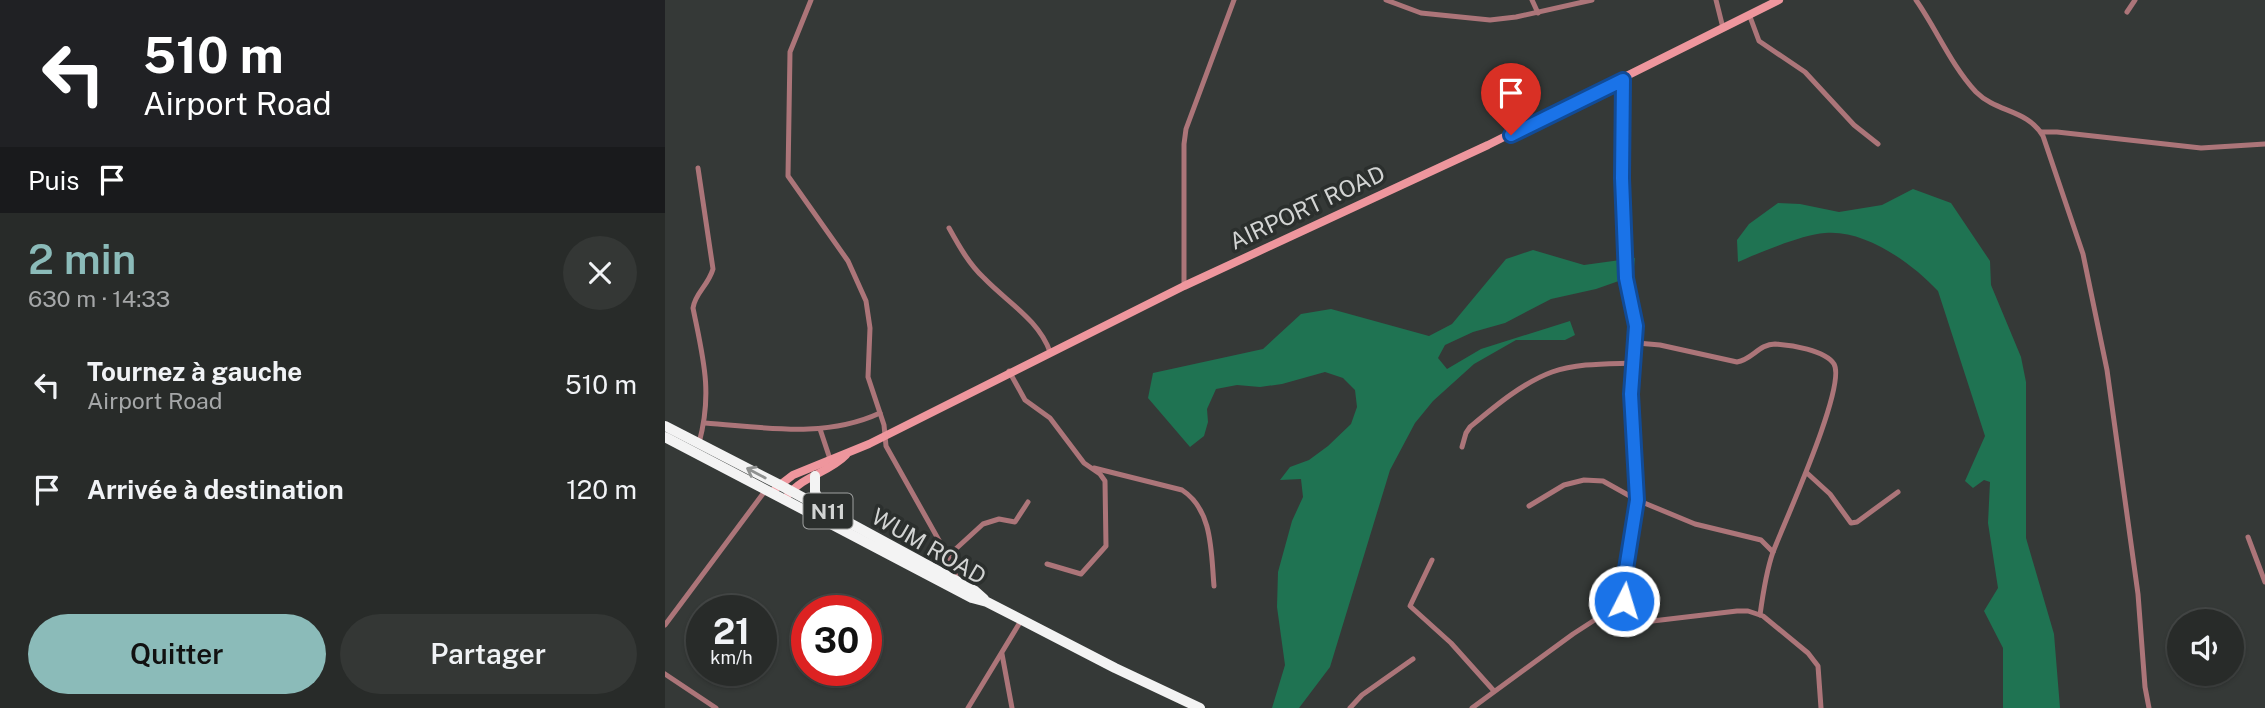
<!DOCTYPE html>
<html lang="fr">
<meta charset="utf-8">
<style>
body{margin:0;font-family:"Public Sans",sans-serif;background:#343735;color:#f1f3f6;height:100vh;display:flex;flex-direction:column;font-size:26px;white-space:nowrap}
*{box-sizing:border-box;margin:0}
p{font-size:23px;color:#a5a7a8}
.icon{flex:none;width:38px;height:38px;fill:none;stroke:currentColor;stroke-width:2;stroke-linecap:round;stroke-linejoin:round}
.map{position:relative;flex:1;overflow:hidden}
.details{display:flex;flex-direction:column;background:#282b29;width:665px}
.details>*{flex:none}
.top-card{background:#202124;color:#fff;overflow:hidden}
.buttons{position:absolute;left:1502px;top:609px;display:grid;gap:14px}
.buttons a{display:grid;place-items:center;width:77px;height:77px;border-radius:50%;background:#282b29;box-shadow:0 2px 5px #0004,0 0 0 2px #444746;font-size:35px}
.speed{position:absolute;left:21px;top:595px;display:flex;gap:14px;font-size:35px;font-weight:700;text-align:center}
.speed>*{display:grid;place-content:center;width:91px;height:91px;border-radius:50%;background:#282b29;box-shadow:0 2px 5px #0004,0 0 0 2px #444746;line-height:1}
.speed small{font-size:18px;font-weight:400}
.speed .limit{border:10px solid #d22;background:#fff;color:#111}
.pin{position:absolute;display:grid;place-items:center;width:60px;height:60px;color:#fff;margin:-72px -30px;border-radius:50% 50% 50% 0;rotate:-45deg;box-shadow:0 0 7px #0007}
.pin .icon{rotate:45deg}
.me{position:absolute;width:77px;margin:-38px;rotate:5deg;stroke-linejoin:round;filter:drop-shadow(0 0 5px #0008)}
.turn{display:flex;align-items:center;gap:24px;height:147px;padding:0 28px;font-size:32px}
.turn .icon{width:91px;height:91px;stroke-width:2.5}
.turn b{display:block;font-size:49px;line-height:60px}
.then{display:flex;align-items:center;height:66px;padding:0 28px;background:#0003;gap:14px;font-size:26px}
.round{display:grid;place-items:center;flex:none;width:74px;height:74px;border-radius:37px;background:#343735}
.summary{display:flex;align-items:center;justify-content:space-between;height:119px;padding:0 28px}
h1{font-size:42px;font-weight:600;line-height:52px;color:#8bbbb9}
.button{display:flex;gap:14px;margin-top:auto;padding:14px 28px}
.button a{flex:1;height:80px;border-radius:42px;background:#8bbbb9;color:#111;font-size:28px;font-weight:600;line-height:80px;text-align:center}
.button a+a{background:#343735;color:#f1f3f6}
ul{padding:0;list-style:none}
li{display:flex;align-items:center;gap:21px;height:105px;padding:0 28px}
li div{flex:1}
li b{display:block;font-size:26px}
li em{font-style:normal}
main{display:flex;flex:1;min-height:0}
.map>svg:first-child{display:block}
.forest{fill:#1f7352}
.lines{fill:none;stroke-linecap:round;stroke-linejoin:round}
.street{stroke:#ac7579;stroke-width:5}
.secondary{stroke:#ee969d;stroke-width:8}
.highway{stroke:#f3f3f3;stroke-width:10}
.oneway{stroke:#8f9190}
.route-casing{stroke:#114b97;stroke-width:18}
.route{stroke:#1a73e8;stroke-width:12}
.labels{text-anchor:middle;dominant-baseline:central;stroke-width:7;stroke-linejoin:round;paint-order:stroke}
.shield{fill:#2b2f2d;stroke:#a0a2a1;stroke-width:2}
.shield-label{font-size:21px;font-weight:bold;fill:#d2d4d3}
.street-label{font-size:23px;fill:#d2d4d3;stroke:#2b2f2d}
</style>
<main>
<section class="details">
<div class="top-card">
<div class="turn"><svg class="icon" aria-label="left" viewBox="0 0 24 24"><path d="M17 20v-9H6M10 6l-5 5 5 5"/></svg><div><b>510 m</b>Airport Road</div></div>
<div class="then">Puis<svg class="icon" aria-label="arrive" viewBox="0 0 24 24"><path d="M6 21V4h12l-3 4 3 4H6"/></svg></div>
</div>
<div class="summary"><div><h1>2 min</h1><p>630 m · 14:33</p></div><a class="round"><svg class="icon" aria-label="close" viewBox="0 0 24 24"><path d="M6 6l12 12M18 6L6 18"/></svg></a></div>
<ul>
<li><svg class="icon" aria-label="left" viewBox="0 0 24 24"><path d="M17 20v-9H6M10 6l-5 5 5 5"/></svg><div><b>Tournez à gauche</b><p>Airport Road</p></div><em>510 m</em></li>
<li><svg class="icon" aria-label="arrive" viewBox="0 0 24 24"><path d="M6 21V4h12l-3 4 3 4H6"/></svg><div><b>Arrivée à destination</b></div><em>120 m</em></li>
</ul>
<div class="button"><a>Quitter</a><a>Partager</a></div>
</section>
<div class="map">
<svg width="1600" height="708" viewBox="0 0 1600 708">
<rect width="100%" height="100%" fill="#353937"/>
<g class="forest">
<path d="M 1248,189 L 1286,203 L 1325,261 L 1326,285 L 1356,357 L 1361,382 L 1361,538 L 1389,634 L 1395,708 L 1338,708 L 1338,648 L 1319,611 L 1333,588 L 1323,523 L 1325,482 L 1319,480 L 1308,488 L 1300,481 L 1320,436 L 1273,291 C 1248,264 1200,229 1160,233 C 1136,235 1096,252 1073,262 L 1072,240 L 1084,224 L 1113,203 L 1135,204 L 1174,212 L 1217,205 Z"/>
<path d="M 868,250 L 919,265 L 970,258 L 968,276 L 931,289 L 886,299 L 840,323 L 808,332 L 780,345 L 773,358 L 782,369 L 816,349 L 905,321 L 910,335 L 900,340 L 851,340 L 809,364 L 768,401 L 750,423 L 725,470 L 665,667 L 634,708 L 607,708 L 620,665 L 612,607 L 613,572 L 627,521 L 638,497 L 636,479 L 615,480 L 625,467 L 644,460 L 663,446 L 686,424 L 692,407 L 690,390 L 678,378 L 660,372 L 617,384 L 595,387 L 572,385 L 551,389 L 542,409 L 543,422 L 539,436 L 525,447 L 483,398 L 488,373 L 598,349 L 636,314 L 666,309 L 764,336 L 787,324 L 841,259 Z"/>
</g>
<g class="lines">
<g class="street">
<path d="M 146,0 L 125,52 L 123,176 L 183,261 L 201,301 L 205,328 L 203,377 L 219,425 L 221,446 L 285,560 L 293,582"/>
<path d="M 721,0 L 756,13 L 825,20 L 851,17 L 927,0"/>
<path d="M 867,0 L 873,13"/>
<path d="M 1051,0 L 1058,28"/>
<path d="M 1251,0 C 1272,30 1286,65 1311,92 C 1332,113 1362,109 1378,136 L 1418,254 L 1442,370 L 1473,594 L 1480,687 L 1484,708"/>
<path d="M 1462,12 L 1470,0"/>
<path d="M 1084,14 L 1094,41 L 1140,72 L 1189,125 L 1213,144"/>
<path d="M 958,80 L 957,178 L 961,278 L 971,325 L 966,394 L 972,500 L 958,588 C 958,603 965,617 979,622 L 1072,611 L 1083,611 L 1098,616 L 1143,653 L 1153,666 L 1156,708"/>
<path d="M 1376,132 L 1392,132 L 1536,148 L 1600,144"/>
<path d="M 33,168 L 48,269 C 43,286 30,293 28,308 C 38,358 48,392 34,443"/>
<path d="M 284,228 C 294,246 304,264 319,278 C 342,302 374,320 385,352"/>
<path d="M 519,286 L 519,144 L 521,129 L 569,0"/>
<path d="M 972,343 L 995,345 L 1072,362 C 1087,360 1094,344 1110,344 C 1126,345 1160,350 1169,364 C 1182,386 1119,523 1108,552 C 1101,572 1098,593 1095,615"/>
<path d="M 344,371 L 360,400 L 385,418 L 419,463 L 435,474 L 440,481 L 441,546 L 416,574 L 382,564"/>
<path d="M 40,423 C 98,427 159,439 215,413"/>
<path d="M 155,429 L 165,459"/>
<path d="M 797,447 L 801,433 L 805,427 C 829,407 857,383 887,372 C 913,363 942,364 969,363"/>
<path d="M 429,468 L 517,490 C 548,510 546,552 549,586"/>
<path d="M 1142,473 L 1165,494 L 1186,523 L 1192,522 L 1233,492"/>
<path d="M 864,506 L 899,485 L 919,480 L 938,481 L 972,500 L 1030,524 L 1096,540 L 1108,552"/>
<path d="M 1583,537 L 1600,582"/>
<path d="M 283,556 L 318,524 L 334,519 L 350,522 L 363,502"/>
<path d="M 767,560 L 745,606 L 786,643 L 829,691"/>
<path d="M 0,625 L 100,491"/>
<path d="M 337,654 L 347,708"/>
<path d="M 0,674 L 51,708"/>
<path d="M 303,708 L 357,619"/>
<path d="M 685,708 L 697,695 L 748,659"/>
<path d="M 807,708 L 908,634 L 959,601"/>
</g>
<g class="secondary">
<path d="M 111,488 L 128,475 L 204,444 L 519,286 L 823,145 L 1114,0"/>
<path d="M 123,495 C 138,476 165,472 181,455"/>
</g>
<g class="highway">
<path d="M 0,426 L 113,484 L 310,591 L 319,599"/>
<path d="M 0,437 L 307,598 L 322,602 L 450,668 L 535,708"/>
<path d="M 150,476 L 150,492 L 158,508"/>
</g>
</g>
<defs><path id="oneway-shaft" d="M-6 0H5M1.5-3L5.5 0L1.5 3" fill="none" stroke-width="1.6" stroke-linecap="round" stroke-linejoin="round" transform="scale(1.75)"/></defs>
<use class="oneway" href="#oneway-shaft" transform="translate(91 473) rotate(-152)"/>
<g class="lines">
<g class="route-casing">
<path id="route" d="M 846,135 L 958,80 L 957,178 L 961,278 L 971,326 L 966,394 L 972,500 L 958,588 L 959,601"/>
</g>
<use href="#route" class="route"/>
</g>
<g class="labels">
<rect class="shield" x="138.5" y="493.5" width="49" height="35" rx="5"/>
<g class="shield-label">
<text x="163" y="511">N11</text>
</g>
<g class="street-label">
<text transform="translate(642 207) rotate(-25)">AIRPORT ROAD</text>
<text transform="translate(264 546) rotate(30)">WUM ROAD</text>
</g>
</g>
</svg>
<div class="buttons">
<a><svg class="icon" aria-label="sound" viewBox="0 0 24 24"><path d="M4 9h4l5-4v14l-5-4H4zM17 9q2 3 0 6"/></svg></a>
</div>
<div class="speed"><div>21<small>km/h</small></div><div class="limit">30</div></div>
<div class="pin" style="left:846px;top:135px;background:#d93025"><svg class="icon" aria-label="arrive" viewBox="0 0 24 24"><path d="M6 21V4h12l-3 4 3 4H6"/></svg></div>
<svg class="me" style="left:959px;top:601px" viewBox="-20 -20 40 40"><circle r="17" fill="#1a73e8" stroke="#fff" stroke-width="3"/><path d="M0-11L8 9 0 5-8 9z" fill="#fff"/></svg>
</div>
</main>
